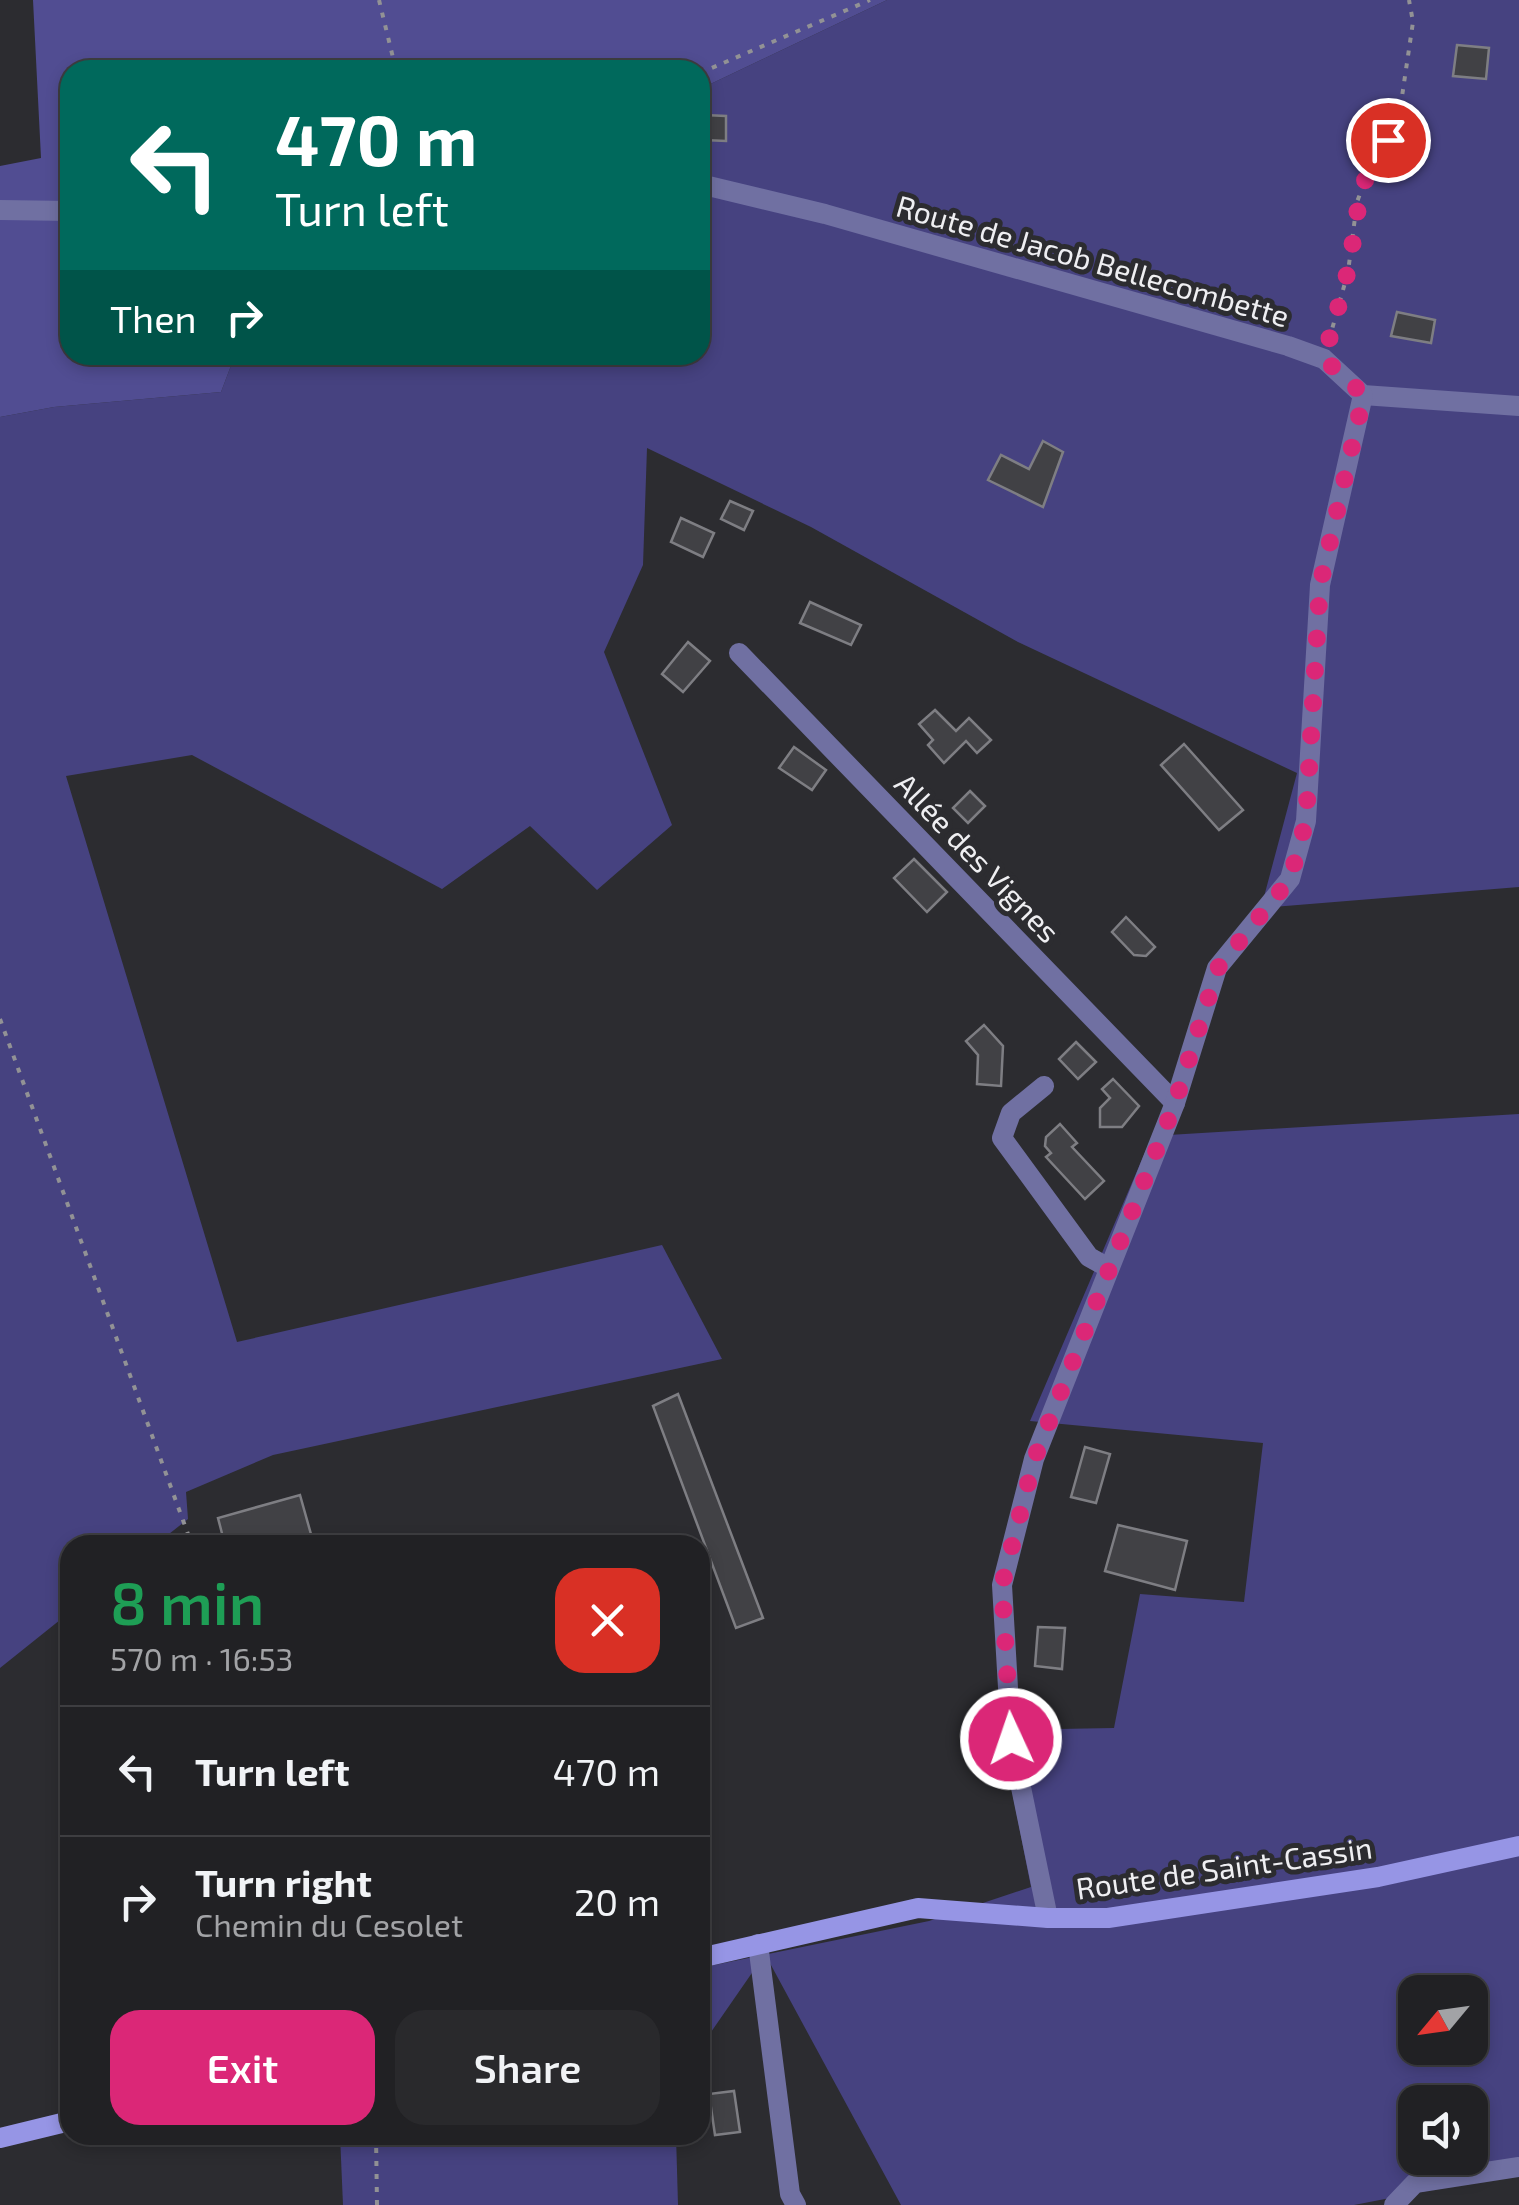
<!DOCTYPE html>
<meta charset="utf-8">
<style>
body{margin:0;font-family:"Exo 2",sans-serif;background:#29292c;color:#f1f3f6;height:100vh;display:flex;flex-direction:column;font-size:38px;white-space:nowrap}
*{box-sizing:border-box;margin:0}
p{font-size:32px;color:#a2a3a6}
.icon{flex:none;width:55px;height:55px;fill:none;stroke:currentColor;stroke-width:2;stroke-linecap:round;stroke-linejoin:round}
.map{position:relative;flex:1;overflow:hidden}
.drawer{position:absolute;left:60px;top:1535px;width:650px;height:610px;display:flex;flex-direction:column;background:#212124;border-radius:30px;box-shadow:0 5px 15px #0003,0 0 0 2px #3e3e41}
.drawer>*{flex:none}
.top-card{position:absolute;left:60px;top:60px;width:650px;height:305px;border-radius:30px;box-shadow:0 5px 15px #0003,0 0 0 2px #3e3e41;background:#00695c;color:#fff;overflow:hidden}
.needle{width:65px;rotate:241deg}
.controls{position:absolute;left:1398px;top:1975px;display:grid;gap:20px}
.controls a{display:grid;place-items:center;width:90px;height:90px;border-radius:20px;background:#212124;box-shadow:0 5px 15px #0003,0 0 0 2px #3e3e41;font-size:50px}
.pin{position:absolute;display:grid;place-items:center;width:85px;height:85px;color:#fff;margin:-42px;border:5px solid #fff;border-radius:50%;box-shadow:0 2px 10px #0007}
.me{position:absolute;width:110px;margin:-55px;rotate:357deg;stroke-linejoin:round;filter:drop-shadow(0 0 8px #0008)}
.turn{display:flex;align-items:center;gap:35px;height:210px;padding:0 50px;font-size:45px}
.turn .icon{width:130px;height:130px;stroke-width:2.5}
.turn b{display:block;font-size:70px;line-height:85px}
.then{display:flex;align-items:center;height:95px;padding:0 50px;background:#0003;gap:20px;font-size:38px}
.round{display:grid;place-items:center;flex:none;width:105px;height:105px;border-radius:30px;background:#29292c}
.headline{display:flex;align-items:center;justify-content:space-between;height:170px;padding:0 50px}
h1{font-size:60px;font-weight:600;line-height:75px;color:#1e9e55}
.action{display:flex;gap:20px;margin-top:auto;padding:20px 50px}
.action a{flex:1;height:115px;border-radius:30px;background:#db2777;color:#fff;font-size:40px;font-weight:600;line-height:115px;text-align:center}
.action a+a{background:#29292c;color:#f1f3f6}
ul{padding:0;list-style:none}
li{display:flex;align-items:center;gap:30px;height:130px;padding:0 50px;border-top:2px solid #3e3e41}
li div{flex:1}
li b{display:block;font-size:38px}
li em{font-style:normal}
.map>svg:first-child{display:block}
.green{fill:#464280;fill-rule:evenodd}
.forest{fill:#514d92}
.building{fill:#414145;stroke:#7e7e83;stroke-width:2.5}
.lines{fill:none;stroke-linecap:round;stroke-linejoin:round}
.path{stroke:#929295;stroke-width:4;stroke-dasharray:5 8;stroke-linecap:butt}
.street{stroke:#7070a2;stroke-width:20}
.secondary{stroke:#9695e5;stroke-width:20}
.route{stroke:#db2777;stroke-width:18;stroke-dasharray:0 32.4}
.labels{text-anchor:middle;dominant-baseline:central;stroke-width:10;stroke-linejoin:round;paint-order:stroke}
.street-label{font-size:30px;fill:#efeff2;stroke:#2c2c30}
</style>
<div class="map">
<svg width="1519" height="2205" viewBox="0 0 1519 2205">
<rect width="100%" height="100%" fill="#2c2c30"/>
<g class="green">
<path d="M 887,0 L 1519,0 L 1519,887 L 1261,908 L 1297,773 L 1018,642 L 811,527 L 647,448 L 643,565 L 604,652 L 672,825 L 597,890 L 530,826 L 442,889 L 192,755 L 66,776 L 237,1342 L 662,1245 L 722,1359 L 273,1455 L 186,1492 L 188,1519 L 155,1545 L 70,1545 L 70,1612 L 0,1668 L 0,417 L 54,407 L 221,392 L 235,355 L 700,355 L 700,89 Z"/>
<path d="M 1519,1114 L 1519,2173 L 1354,2205 L 901,2205 L 765,1954 L 700,2048 L 700,1968 L 929,1921 L 1031,1887 L 1000,1730 L 1114,1728 L 1140,1594 L 1244,1602 L 1263,1443 L 1030,1421 L 1152,1136 ZM 1415,1992 L 1470,1992 L 1470,2048 L 1415,2048 ZM 1415,2102 L 1470,2102 L 1470,2158 L 1415,2158 Z"/>
<path d="M 340,2135 L 676,2135 L 678,2205 L 343,2205 Z"/>
</g>
<path class="forest" d="M 33,0 L 887,0 L 700,89 L 700,70 L 70,70 L 70,355 L 235,355 L 221,392 L 54,407 L 0,417 L 0,166 L 41,158 Z"/>
<g class="building">
<path d="M 1457,45 L 1489,48 L 1486,79 L 1453,76 Z"/>
<path d="M 704,115 L 726,116 L 726,141 L 704,140 Z"/>
<path d="M 1397,312 L 1435,320 L 1431,343 L 1391,336 Z"/>
<path d="M 1043,441 L 1063,452 L 1043,507 L 988,480 L 1001,455 L 1029,469 Z"/>
<path d="M 730,501 L 753,511 L 744,530 L 721,519 Z"/>
<path d="M 681,518 L 714,533 L 703,557 L 671,542 Z"/>
<path d="M 810,602 L 861,625 L 851,645 L 800,623 Z"/>
<path d="M 688,642 L 710,661 L 683,692 L 662,674 Z"/>
<path d="M 935,710 L 956,731 L 969,718 L 991,740 L 977,753 L 966,741 L 944,763 L 928,745 L 933,740 L 919,724 Z"/>
<path d="M 1184,744 L 1243,810 L 1219,830 L 1161,765 Z"/>
<path d="M 794,747 L 826,770 L 812,790 L 779,768 Z"/>
<path d="M 970,791 L 985,806 L 968,823 L 953,808 Z"/>
<path d="M 914,859 L 947,892 L 927,912 L 894,878 Z"/>
<path d="M 1126,917 L 1155,947 L 1146,956 L 1134,955 L 1112,932 Z"/>
<path d="M 984,1025 L 1003,1046 L 1001,1086 L 977,1084 L 978,1055 L 966,1041 Z"/>
<path d="M 1076,1042 L 1096,1062 L 1078,1079 L 1059,1059 Z"/>
<path d="M 1113,1079 L 1139,1106 L 1122,1127 L 1100,1127 L 1100,1108 L 1110,1098 L 1102,1089 Z"/>
<path d="M 1060,1124 L 1077,1143 L 1072,1147 L 1104,1181 L 1085,1199 L 1046,1157 L 1051,1153 L 1045,1146 L 1046,1137 Z"/>
<path d="M 678,1394 L 763,1618 L 736,1628 L 653,1406 Z"/>
<path d="M 1085,1447 L 1110,1454 L 1096,1503 L 1071,1497 Z"/>
<path d="M 300,1495 L 314,1545 L 225,1545 L 218,1518 Z"/>
<path d="M 1118,1525 L 1187,1541 L 1175,1590 L 1105,1571 Z"/>
<path d="M 1038,1627 L 1065,1628 L 1062,1669 L 1035,1666 Z"/>
<path d="M 734,2091 L 740,2132 L 715,2135 L 709,2094 Z"/>
</g>
<g class="lines">
<g class="path">
<path d="M 379,0 L 396,70"/>
<path d="M 700,73 L 870,0"/>
<path d="M 1329,340 L 1348,272 L 1357,202 L 1375,154 L 1388,140 L 1400,110 L 1413,22 L 1409,0"/>
<path d="M 0,1019 L 192,1545"/>
<path d="M 376,2135 L 377,2205"/>
</g>
<g class="street">
<path d="M 700,184 L 825,214 L 1288,346 L 1324,359 L 1363,395 L 1519,406"/>
<path d="M 0,210 L 70,211"/>
<path d="M 739,653 L 1175,1103"/>
<path d="M 1044,1086 L 1011,1113 L 1002,1138 L 1089,1257 L 1107,1267"/>
<path d="M 1048,1918 L 1011,1739 L 1002,1585 L 1034,1459 L 1175,1103 L 1217,968 L 1290,879 L 1306,821 L 1320,585 L 1363,395"/>
<path d="M 758,1944 L 790,2194 L 796,2205"/>
<path d="M 1394,2205 L 1415,2183 L 1519,2167"/>
</g>
<g class="secondary">
<path d="M 700,1958 L 918,1908 L 1048,1918 L 1108,1918 L 1378,1877 L 1519,1846"/>
<path d="M 0,2138 L 70,2121"/>
</g>
</g>
<g class="lines">
<path class="route" d="M 1011,1739 L 1002,1585 L 1034,1460 L 1175,1103 L 1218,968 L 1290,879 L 1306,821 L 1320,585 L 1364,395 L 1324,359 C 1331,331 1340,303 1347,274 C 1358,228 1354,178 1388,140"/>
</g>
<g class="labels">
<g class="street-label">
<text transform="translate(1093 260) rotate(16)">Route de Jacob Bellecombette</text>
<text transform="translate(978 857) rotate(46)">Allée des Vignes</text>
<text transform="translate(1224 1867) rotate(-8)">Route de Saint-Cassin</text>
</g>
</g>
</svg>
<div class="controls">
<a><svg class="needle" viewBox="-14 -14 28 28"><path d="M0-13l5 13h-10z" fill="#e53935"/><path d="M0 13l5-13h-10z" fill="#a2a3a6"/></svg></a>
<a><svg class="icon" aria-label="sound" viewBox="0 0 24 24"><path d="M4 9h4l5-4v14l-5-4H4zM17 9q2 3 0 6"/></svg></a>
</div>
<div class="pin" style="left:1388px;top:140px;background:#d93025"><svg class="icon" aria-label="arrive" viewBox="0 0 24 24"><path d="M6 21V4h12l-3 4 3 4H6"/></svg></div>
<svg class="me" style="left:1011px;top:1739px" viewBox="-20 -20 40 40"><circle r="17" fill="#db2777" stroke="#fff" stroke-width="3"/><path d="M0-11L8 9 0 5-8 9z" fill="#fff"/></svg>
<div class="top-card">
<div class="turn"><svg class="icon" aria-label="left" viewBox="0 0 24 24"><path d="M17 20v-9H6M10 6l-5 5 5 5"/></svg><div><b>470 m</b>Turn left</div></div>
<div class="then">Then<svg class="icon" aria-label="right" viewBox="0 0 24 24"><path d="M7 20v-9h11M14 6l5 5-5 5"/></svg></div>
</div>
<section class="drawer">
<div class="headline"><div><h1>8 min</h1><p>570 m · 16:53</p></div><a class="round" style="background:#d93025;color:#fff"><svg class="icon" aria-label="close" viewBox="0 0 24 24"><path d="M6 6l12 12M18 6L6 18"/></svg></a></div>
<ul>
<li><svg class="icon" aria-label="left" viewBox="0 0 24 24"><path d="M17 20v-9H6M10 6l-5 5 5 5"/></svg><div><b>Turn left</b></div><em>470 m</em></li>
<li><svg class="icon" aria-label="right" viewBox="0 0 24 24"><path d="M7 20v-9h11M14 6l5 5-5 5"/></svg><div><b>Turn right</b><p>Chemin du Cesolet</p></div><em>20 m</em></li>
</ul>
<div class="action"><a>Exit</a><a>Share</a></div>
</section>
</div>
